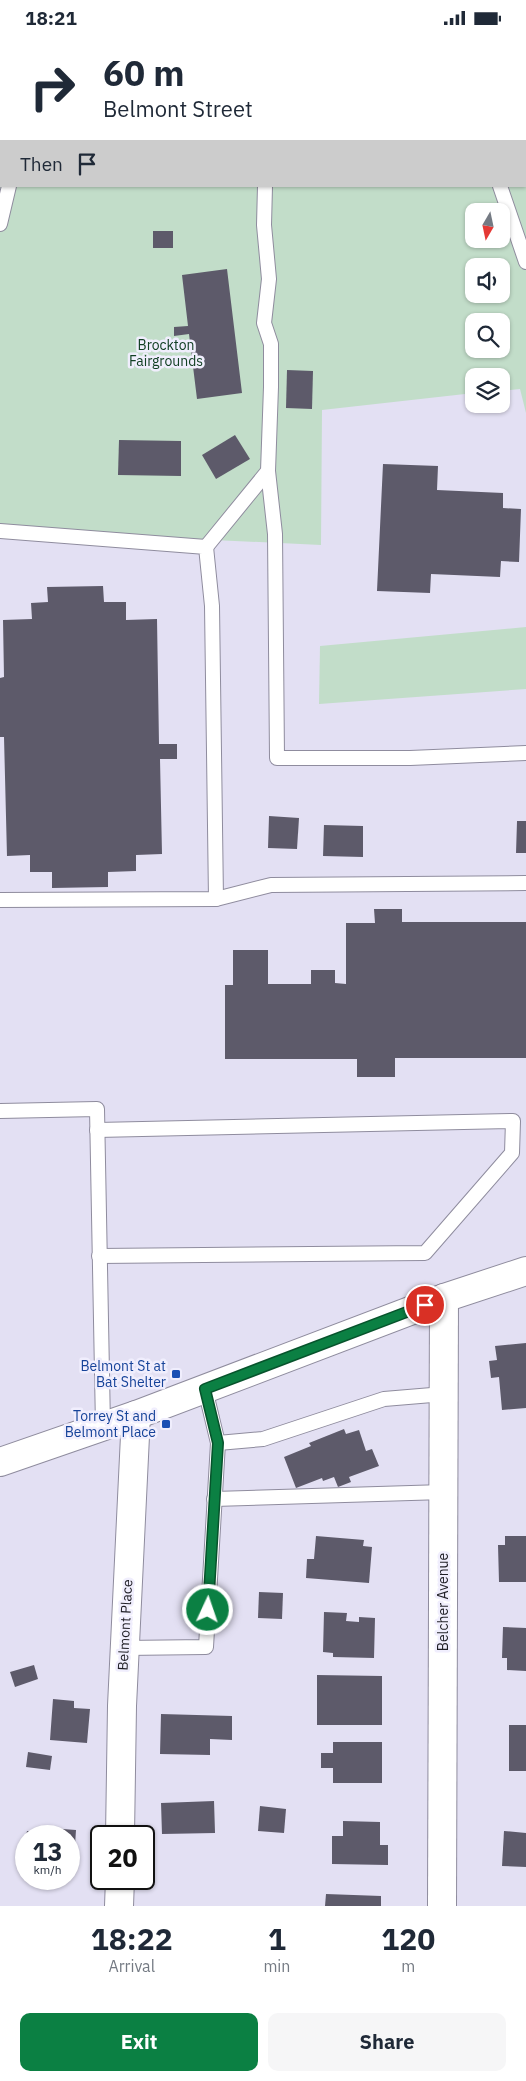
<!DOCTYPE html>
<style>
body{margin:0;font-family:"IBM Plex Sans",sans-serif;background:#f6f6f7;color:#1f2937;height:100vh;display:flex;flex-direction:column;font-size:19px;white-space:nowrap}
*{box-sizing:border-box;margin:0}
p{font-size:16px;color:#747a83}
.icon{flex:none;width:28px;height:28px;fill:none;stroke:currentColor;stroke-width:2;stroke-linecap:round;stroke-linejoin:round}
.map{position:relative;height:1871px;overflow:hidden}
.panel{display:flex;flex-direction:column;background:#fff;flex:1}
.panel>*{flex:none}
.hud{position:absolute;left:0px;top:0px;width:526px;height:152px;box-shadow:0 1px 4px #0004;background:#fff;color:#1f2937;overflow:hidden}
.needle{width:32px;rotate:189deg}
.fabs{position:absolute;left:465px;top:168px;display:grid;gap:10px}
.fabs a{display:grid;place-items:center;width:45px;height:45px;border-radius:10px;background:#fff;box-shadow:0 1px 4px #0004;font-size:25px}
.speed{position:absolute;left:15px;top:1790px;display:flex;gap:10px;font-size:25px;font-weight:700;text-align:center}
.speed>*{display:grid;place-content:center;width:65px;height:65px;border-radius:50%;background:#fff;box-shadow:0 1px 4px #0004;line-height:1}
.speed small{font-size:12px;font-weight:400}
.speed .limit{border:2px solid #111;border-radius:8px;background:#fff;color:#111}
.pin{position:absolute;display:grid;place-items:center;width:42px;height:42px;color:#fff;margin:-21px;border:2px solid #fff;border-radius:50%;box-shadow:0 1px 5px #0007}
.me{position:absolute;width:55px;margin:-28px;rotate:3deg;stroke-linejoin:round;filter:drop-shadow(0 0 4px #0008)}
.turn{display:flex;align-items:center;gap:18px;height:105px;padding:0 20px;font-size:22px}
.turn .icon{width:65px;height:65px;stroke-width:2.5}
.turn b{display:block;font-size:35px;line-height:42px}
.then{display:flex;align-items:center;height:48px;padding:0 20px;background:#0003;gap:10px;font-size:19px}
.eta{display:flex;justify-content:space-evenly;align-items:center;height:85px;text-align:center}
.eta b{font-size:30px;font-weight:800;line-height:35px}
.button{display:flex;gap:10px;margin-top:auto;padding:10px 20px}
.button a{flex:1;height:58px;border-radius:10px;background:#0b8043;color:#fff;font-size:20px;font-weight:800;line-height:58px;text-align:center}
.button a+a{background:#f6f6f7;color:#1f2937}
.status{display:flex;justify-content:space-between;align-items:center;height:35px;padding:0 25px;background:#fff;direction:ltr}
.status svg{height:14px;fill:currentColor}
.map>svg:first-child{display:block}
.green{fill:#c2ddc9;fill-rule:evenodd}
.building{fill:#5d5a6a}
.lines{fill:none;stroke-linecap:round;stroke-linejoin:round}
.service-casing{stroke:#8f8c9e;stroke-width:16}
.minor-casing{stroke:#8f8c9e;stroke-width:30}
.secondary-casing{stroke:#8f8c9e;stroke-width:30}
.service{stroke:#fff;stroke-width:14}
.minor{stroke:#fff;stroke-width:28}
.secondary{stroke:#fff;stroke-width:28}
.route-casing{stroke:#07532c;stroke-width:12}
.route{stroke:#0b8043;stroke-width:9}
.transit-dot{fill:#1a4fb4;stroke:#f0eefd;stroke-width:2}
.labels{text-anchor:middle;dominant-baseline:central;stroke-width:5;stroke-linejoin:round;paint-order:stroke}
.park-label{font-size:14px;fill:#124024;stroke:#f0eefd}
.transit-label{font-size:14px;fill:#164399;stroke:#f0eefd;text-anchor:end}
.street-label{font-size:14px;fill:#1f1e25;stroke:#f0eefd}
</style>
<div class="status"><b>18:21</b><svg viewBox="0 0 49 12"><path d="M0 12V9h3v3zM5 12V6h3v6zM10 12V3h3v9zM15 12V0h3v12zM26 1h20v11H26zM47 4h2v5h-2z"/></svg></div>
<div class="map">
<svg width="526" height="1871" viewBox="0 0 526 1871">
<rect width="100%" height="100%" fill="#e3e0f3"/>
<g class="green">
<path d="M 0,0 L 526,0 L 526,378 L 520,354 L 501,356 L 501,341 L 474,341 L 474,358 L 322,375 L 321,510 L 0,495 ZM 1,1 L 525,1 L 525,151 L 1,151 ZM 474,176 L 501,176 L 501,204 L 474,204 ZM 474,231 L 501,231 L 501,259 L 474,259 ZM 474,286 L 501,286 L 501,314 L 474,314 Z"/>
<path d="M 526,592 L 526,654 L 319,669 L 320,611 Z"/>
</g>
<g class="building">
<rect x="153" y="196" width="20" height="17"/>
<path d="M 227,234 L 242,358 L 197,364 L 189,299 L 174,301 L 174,292 L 188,291 L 182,240 Z"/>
<path d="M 287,335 L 313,336 L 312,374 L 286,373 Z"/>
<path d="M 235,400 L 250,424 L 216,444 L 202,420 Z"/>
<path d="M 119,405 L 181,406 L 181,441 L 118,440 Z"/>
<path d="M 383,429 L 438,431 L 437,455 L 503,458 L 503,473 L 521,474 L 519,527 L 501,526 L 500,542 L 431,539 L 430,558 L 377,556 Z"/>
<path d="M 103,551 L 104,567 L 126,567 L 126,585 L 157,584 L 159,709 L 177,709 L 177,724 L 160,724 L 162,819 L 136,820 L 136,836 L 108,837 L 108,852 L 52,853 L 52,837 L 30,837 L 30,820 L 7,821 L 4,702 L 0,702 L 0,643 L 4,642 L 3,585 L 32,584 L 31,568 L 48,567 L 47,552 Z"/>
<path d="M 269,781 L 299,783 L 297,814 L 268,813 Z"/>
<path d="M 517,786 L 526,786 L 526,818 L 516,818 Z"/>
<path d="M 324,790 L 363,791 L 363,822 L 323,821 Z"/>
<path d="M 374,874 L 402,874 L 402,887 L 526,887 L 526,1023 L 395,1023 L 395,1042 L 357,1042 L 357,1024 L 225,1024 L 225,950 L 233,950 L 233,915 L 268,915 L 268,949 L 311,949 L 311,935 L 335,935 L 335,948 L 346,949 L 346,888 L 375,888 Z"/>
<path d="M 526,1308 L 526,1373 L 502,1375 L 499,1342 L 491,1343 L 489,1326 L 497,1325 L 495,1311 Z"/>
<path d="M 344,1394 L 346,1399 L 359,1395 L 366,1416 L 372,1414 L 379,1431 L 349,1442 L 351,1447 L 338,1452 L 334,1442 L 323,1446 L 322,1443 L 296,1453 L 284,1422 L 311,1411 L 309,1408 Z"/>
<path d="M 316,1501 L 364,1505 L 363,1511 L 372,1512 L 369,1548 L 306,1543 L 307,1524 L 314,1524 Z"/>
<path d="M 505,1501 L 526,1501 L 526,1547 L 499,1547 L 498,1510 L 505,1510 Z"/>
<path d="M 259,1557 L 283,1558 L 282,1584 L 258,1583 Z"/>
<path d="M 324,1577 L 347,1578 L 346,1586 L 359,1587 L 359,1582 L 375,1583 L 374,1623 L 333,1622 L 333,1618 L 323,1617 Z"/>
<path d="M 503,1592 L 526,1593 L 526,1636 L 507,1635 L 507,1623 L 502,1623 Z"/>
<path d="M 34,1630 L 38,1644 L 15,1652 L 10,1637 Z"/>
<path d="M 317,1640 L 382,1641 L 382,1690 L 317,1690 Z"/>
<path d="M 53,1664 L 74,1666 L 74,1673 L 90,1674 L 87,1708 L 50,1705 Z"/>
<path d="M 161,1679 L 232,1681 L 232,1705 L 210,1704 L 210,1720 L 160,1719 Z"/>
<rect x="509" y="1690" width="17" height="46"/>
<path d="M 333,1707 L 382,1707 L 382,1748 L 333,1748 L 333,1733 L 321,1733 L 321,1718 L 333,1718 Z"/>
<path d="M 28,1717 L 52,1721 L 50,1735 L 26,1732 Z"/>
<path d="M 214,1766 L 215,1798 L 162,1799 L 161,1768 Z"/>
<path d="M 260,1771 L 286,1774 L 284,1798 L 258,1796 Z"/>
<path d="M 343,1786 L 380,1787 L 380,1810 L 388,1810 L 388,1830 L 332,1829 L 332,1801 L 343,1801 Z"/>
<path d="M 49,1793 L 76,1795 L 74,1825 L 69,1824 L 69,1801 L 26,1801 L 27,1796 L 48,1798 Z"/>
<path d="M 504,1796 L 526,1798 L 526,1832 L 502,1831 Z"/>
<path d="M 326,1859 L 381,1861 L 381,1871 L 325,1871 Z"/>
</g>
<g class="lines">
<g class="service-casing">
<g id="service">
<path d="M 255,0 L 255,1"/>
<path d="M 450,0 L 451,1"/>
<path d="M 50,1 L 50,0"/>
<path d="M 500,151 L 526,227"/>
<path d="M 0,189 L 9,151"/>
<path d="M 268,436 L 275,499 L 277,723 L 410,723 L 526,718"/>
<path d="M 0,496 L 206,512 L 212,571 L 216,864 L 0,865"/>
<path d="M 206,512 L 268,436 L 271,352 L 271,309 L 264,288 L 269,244 L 264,190 L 265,151"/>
<path d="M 216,864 L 271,850 L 526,848"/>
<path d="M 0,1076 L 97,1074 L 103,1391"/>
<path d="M 97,1095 L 513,1086 L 512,1118 L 425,1218 L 99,1221"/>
<path d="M 218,1408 L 263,1404 L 384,1364 L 444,1359"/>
<path d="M 214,1464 L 444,1457"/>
<path d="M 124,1613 L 206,1612 L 218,1408 L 205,1354"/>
</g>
</g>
<g class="minor-casing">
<g id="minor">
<path d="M 120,1801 L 122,1671 L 136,1380"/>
<path d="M 119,1871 L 120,1844"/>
<path d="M 442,1871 L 444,1263"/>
</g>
</g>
<g class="secondary-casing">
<path id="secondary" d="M 0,1427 L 136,1380 L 444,1263 L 526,1236"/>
</g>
<use href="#service" class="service"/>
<use href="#minor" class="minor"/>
<use href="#secondary" class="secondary"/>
</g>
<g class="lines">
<g class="route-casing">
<path id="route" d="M 208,1575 L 218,1408 L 205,1354 L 425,1270"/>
</g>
<use href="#route" class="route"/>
</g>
<g class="transit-dot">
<rect x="171" y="1334" width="10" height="10" rx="2.5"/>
<rect x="161" y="1384" width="10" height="10" rx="2.5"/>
</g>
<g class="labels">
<g class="park-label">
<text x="166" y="310">Brockton<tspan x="166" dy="16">Fairgrounds</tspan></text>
</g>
<g class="transit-label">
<text x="166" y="1331">Belmont St at<tspan x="166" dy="16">Bat Shelter</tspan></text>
<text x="156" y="1381">Torrey St and<tspan x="156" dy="16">Belmont Place</tspan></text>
</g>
<g class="street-label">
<text transform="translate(443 1567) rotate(-90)">Belcher Avenue</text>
<text transform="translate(125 1590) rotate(-87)">Belmont Place</text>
</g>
</g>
</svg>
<div class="fabs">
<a><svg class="needle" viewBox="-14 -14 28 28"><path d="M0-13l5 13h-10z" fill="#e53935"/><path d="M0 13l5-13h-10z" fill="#747a83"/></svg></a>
<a><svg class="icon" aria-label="sound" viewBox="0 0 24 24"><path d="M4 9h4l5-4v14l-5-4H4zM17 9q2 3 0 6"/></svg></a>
<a><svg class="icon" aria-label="search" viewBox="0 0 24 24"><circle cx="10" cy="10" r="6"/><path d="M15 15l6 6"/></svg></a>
<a><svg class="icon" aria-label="layers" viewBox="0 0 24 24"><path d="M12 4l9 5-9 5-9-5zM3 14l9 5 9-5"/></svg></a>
</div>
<div class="speed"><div>13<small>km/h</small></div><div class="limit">20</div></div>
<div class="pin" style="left:425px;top:1270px;background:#d93025"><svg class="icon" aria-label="arrive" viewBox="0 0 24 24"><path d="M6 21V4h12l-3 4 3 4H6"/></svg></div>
<svg class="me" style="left:208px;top:1575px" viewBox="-20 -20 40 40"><circle r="17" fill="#0b8043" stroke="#fff" stroke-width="3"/><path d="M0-11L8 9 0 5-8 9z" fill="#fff"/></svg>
<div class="hud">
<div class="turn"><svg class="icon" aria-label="right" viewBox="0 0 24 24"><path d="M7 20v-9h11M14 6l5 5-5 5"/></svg><div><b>60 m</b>Belmont Street</div></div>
<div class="then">Then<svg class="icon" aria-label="arrive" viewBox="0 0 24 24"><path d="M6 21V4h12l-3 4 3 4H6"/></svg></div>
</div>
</div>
<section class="panel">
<div class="eta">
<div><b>18:22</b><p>Arrival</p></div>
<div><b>1</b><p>min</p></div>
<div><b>120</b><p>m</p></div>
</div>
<div class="button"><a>Exit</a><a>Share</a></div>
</section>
